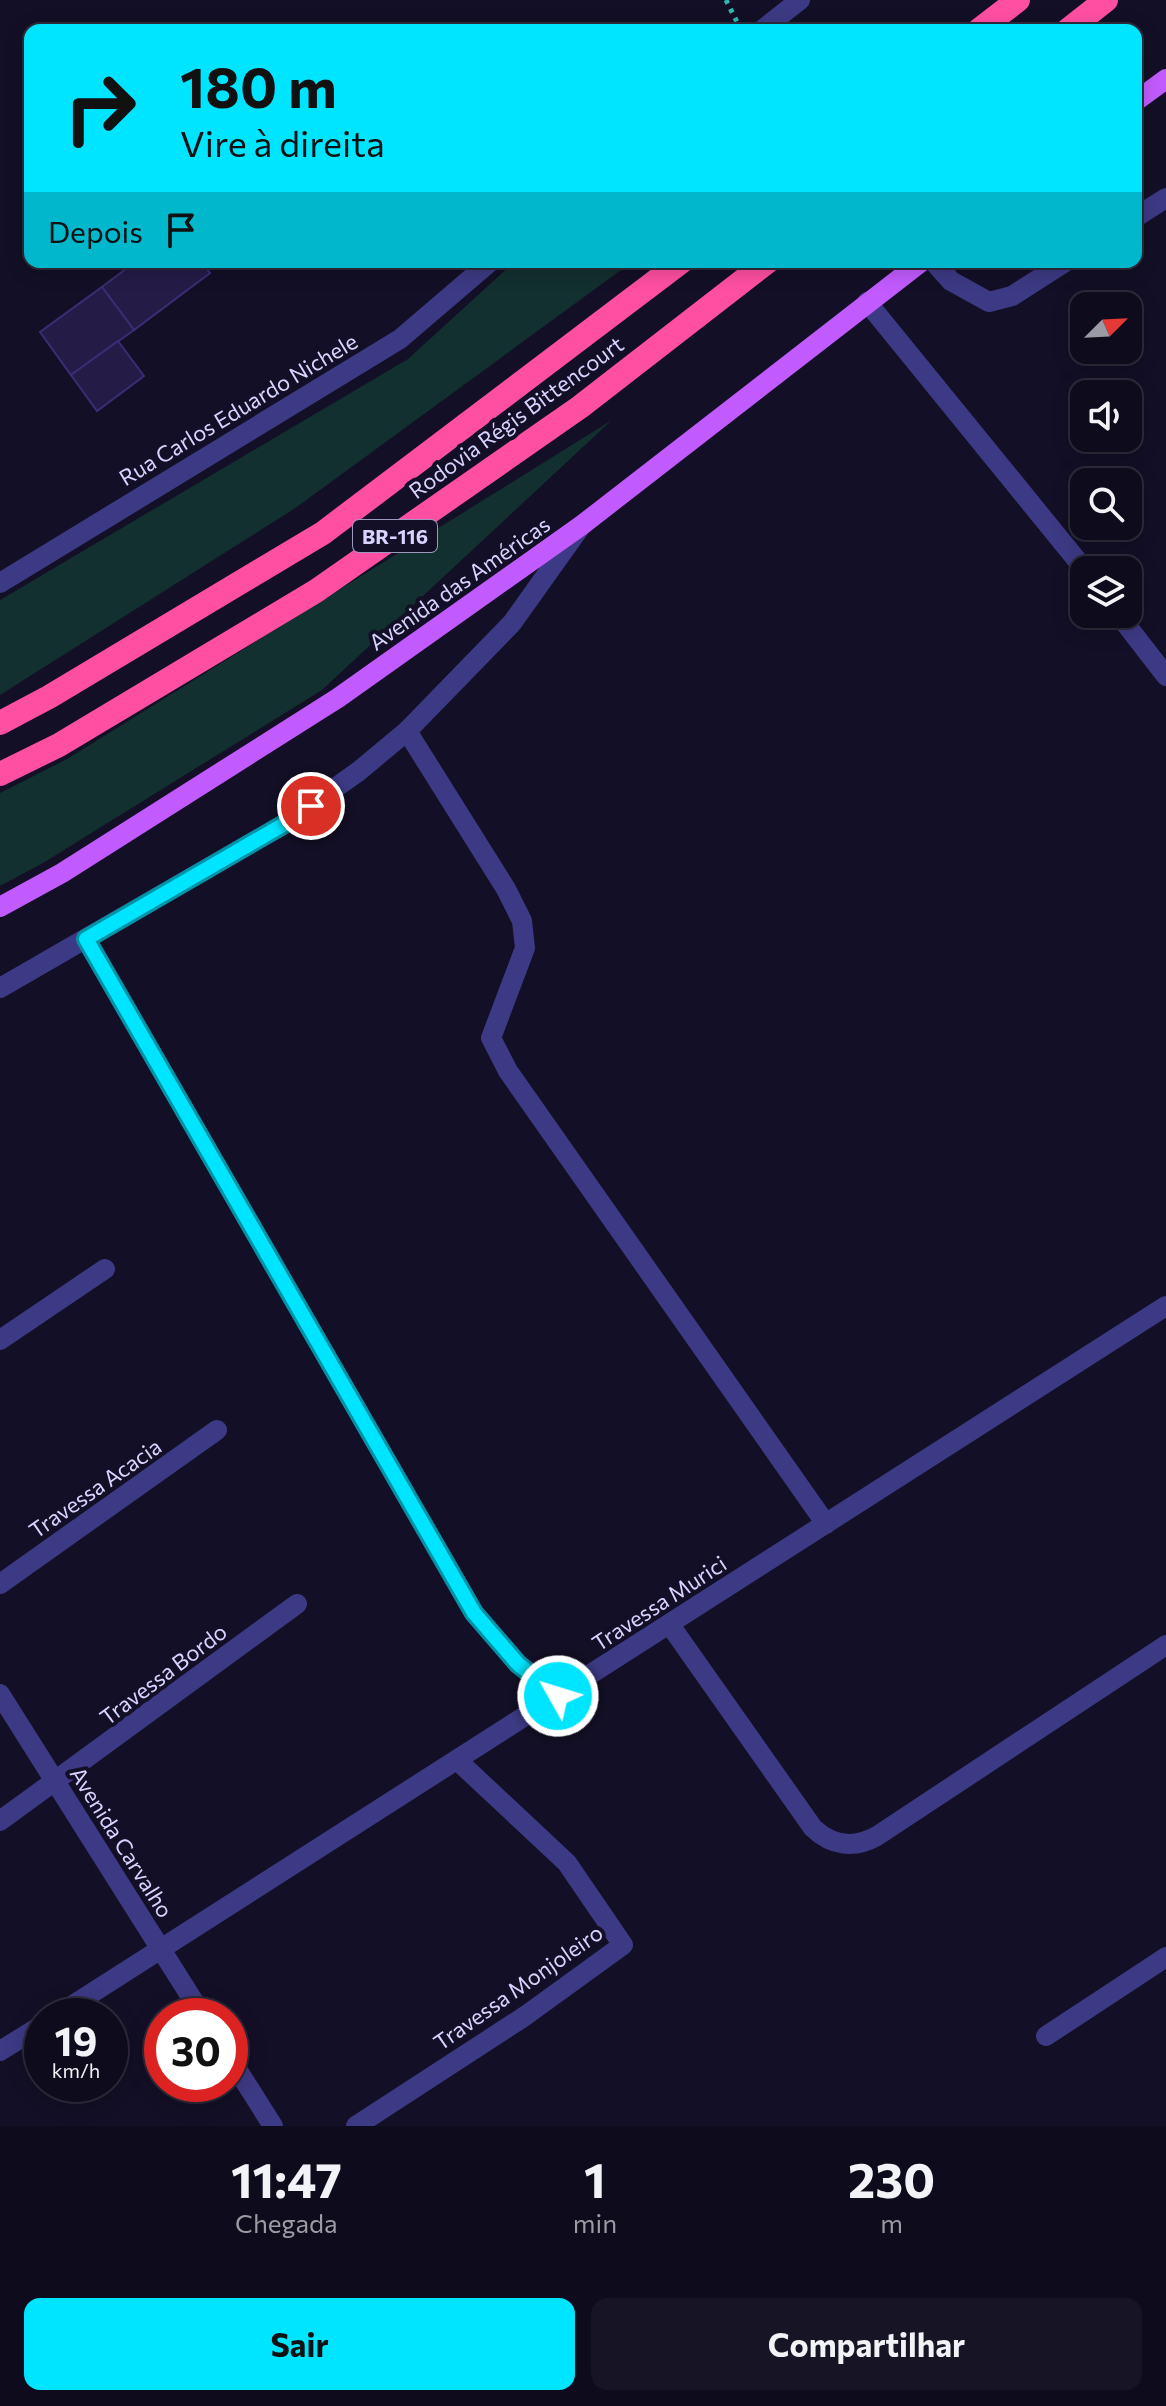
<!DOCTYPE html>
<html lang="pt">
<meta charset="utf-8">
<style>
body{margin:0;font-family:Commissioner,sans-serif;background:#171425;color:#f1f3f6;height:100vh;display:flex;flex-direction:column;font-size:30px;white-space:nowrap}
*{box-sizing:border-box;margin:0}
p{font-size:26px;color:#9b9ba3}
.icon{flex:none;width:44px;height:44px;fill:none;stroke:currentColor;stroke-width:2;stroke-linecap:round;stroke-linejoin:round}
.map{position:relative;height:2126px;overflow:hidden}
.details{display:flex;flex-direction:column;background:#0e0b1c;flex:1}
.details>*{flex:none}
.guide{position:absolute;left:24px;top:24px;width:1118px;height:244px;border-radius:16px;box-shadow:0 4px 20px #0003,0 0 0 2px #2e2b3b;background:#00e5ff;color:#111;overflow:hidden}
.needle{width:52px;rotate:66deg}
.buttons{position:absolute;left:1070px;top:292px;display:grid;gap:16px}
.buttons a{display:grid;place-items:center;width:72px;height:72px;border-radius:16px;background:#0e0b1c;box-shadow:0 4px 20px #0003,0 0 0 2px #2e2b3b;font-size:40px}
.speed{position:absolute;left:24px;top:1998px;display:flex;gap:16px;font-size:40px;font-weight:700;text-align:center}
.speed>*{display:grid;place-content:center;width:104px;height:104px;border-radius:50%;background:#0e0b1c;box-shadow:0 4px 20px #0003,0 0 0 2px #2e2b3b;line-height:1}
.speed small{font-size:20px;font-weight:400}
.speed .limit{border:12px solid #d22;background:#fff;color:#111}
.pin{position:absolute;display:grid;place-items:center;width:68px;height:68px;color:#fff;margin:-34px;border:4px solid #fff;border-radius:50%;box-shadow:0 2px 8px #0007}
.me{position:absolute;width:88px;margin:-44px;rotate:309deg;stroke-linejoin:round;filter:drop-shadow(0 0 6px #0008)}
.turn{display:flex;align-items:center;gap:28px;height:168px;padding:0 24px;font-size:36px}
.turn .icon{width:104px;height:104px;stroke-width:2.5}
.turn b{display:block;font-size:56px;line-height:68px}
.then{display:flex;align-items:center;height:76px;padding:0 24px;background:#0003;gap:16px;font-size:30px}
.eta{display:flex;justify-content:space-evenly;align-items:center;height:136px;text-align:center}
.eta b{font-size:48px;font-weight:700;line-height:56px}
.cta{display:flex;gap:16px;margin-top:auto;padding:16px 24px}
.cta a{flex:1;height:92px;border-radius:16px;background:#00e5ff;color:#111;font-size:32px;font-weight:700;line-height:92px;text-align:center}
.cta a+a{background:#171425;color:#f1f3f6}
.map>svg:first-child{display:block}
.green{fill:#12302f}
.building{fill:#241b47;stroke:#3b2d73;stroke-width:2}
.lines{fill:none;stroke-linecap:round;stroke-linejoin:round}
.path{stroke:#2fb8b0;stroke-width:5;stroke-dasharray:4 6;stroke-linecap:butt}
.minor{stroke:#3d3a85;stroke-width:20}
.major{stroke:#c25bff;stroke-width:20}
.highway{stroke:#ff4fa3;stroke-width:24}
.route-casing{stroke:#0095a6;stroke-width:20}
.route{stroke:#00e5ff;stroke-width:14}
.labels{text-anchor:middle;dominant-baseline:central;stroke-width:8;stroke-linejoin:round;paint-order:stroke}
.shield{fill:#130f26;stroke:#9e99be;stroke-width:2}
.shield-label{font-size:20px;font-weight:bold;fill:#d9d4ff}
.street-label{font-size:22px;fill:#d9d4ff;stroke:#130f26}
</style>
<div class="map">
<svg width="1166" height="2126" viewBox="0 0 1166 2126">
<rect width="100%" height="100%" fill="#130f26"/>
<g class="green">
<path d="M 514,262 L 632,262 L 294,509 L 0,695 L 0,600 L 408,359 Z"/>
<path d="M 612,420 L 322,690 L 43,863 L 0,886 L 0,793 L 67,759 Z"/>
</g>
<g class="building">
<path d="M 135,262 L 201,262 L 210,273 L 134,330 L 102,287 Z"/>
<path d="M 102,287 L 134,330 L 71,375 L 40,332 Z"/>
<path d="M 118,341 L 144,376 L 97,411 L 71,375 Z"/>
</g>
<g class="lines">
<path class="path" d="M 726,0 L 737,22"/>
<g class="minor">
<path d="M 762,30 L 800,0"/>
<path d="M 1136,217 L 1166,198"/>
<path d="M 934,262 L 951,281 L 989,302 L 1012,296 L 1065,262"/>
<path d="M 867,302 L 1085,570"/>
<path d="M 0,583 L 400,339 L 490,262"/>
<path d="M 1118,614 L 1166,676"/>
<path d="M 407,731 L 506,889 L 522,921 L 525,948 L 491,1038 L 508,1071 L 826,1524"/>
<path d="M 86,939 L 474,1613 L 518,1664 L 558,1696"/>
<path d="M 0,988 L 286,823 L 359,771 L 407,731 L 512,623 L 579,529"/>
<path d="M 0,1340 L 105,1269"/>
<path d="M 0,1584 L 217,1430"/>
<path d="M 670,1625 L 813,1828 C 832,1846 854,1849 877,1836 L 1166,1645"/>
<path d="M 0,1694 L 203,2016"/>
<path d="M 0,1821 L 297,1604"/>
<path d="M 56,2016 L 1166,1306"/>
<path d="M 1046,2036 L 1166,1957"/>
<path d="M 0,2051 L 42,2025"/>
<path d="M 230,2058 L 273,2126"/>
<path d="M 356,2126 L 525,2016 L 623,1945 L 567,1863 L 457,1760"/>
</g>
<g class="major">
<path d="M 1136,101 L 1166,79"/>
<path d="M 0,907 L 62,873 L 338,698 L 582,525 L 921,262"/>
</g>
<g class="highway">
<path d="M 979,30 L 1018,0"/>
<path d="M 1068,30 L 1106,0"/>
<path d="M 0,723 L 49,697 L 323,533 L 681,262"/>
<path d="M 0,774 L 59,745 L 316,591 L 580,407 L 767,262"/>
</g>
</g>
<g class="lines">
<g class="route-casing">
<path id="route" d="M 311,806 L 286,823 L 86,939 L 474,1613 L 518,1664 L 558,1696"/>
</g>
<use href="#route" class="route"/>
</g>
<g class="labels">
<rect class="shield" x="353" y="520" width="84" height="32" rx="6"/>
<g class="shield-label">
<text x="395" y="536">BR-116</text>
</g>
<g class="street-label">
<text transform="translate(238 409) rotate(-31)">Rua Carlos Eduardo Nichele</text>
<text transform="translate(516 417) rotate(-36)">Rodovia Régis Bittencourt</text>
<text transform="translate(459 583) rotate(-35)">Avenida das Américas</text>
<text transform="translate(95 1488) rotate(-35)">Travessa Acacia</text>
<text transform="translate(659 1603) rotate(-33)">Travessa Murici</text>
<text transform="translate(163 1674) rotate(-37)">Travessa Bordo</text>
<text transform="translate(122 1842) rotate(58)">Avenida Carvalho</text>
<text transform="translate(518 1987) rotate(-35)">Travessa Monjoleiro</text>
</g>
</g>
</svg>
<div class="buttons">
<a><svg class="needle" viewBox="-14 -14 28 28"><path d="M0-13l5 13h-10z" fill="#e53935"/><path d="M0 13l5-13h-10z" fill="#9b9ba3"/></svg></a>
<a><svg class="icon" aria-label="sound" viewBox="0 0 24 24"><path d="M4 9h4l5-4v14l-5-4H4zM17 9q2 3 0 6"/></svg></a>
<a><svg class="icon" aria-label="search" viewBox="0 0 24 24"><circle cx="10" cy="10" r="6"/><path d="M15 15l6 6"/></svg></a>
<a><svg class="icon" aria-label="layers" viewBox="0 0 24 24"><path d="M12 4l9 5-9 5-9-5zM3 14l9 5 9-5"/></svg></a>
</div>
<div class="speed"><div>19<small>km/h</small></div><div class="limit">30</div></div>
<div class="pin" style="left:311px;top:806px;background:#d93025"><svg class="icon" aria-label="arrive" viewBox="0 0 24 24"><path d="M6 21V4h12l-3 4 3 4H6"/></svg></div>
<svg class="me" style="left:558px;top:1696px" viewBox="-20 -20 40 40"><circle r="17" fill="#00e5ff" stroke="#fff" stroke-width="3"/><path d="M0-11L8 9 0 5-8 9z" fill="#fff"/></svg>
<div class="guide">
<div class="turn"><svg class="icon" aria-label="right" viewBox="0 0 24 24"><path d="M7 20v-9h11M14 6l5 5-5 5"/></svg><div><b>180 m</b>Vire à direita</div></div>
<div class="then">Depois<svg class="icon" aria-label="arrive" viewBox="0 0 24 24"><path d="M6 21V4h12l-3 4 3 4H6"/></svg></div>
</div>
</div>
<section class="details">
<div class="eta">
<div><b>11:47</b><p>Chegada</p></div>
<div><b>1</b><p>min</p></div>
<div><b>230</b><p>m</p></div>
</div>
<div class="cta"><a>Sair</a><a>Compartilhar</a></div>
</section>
